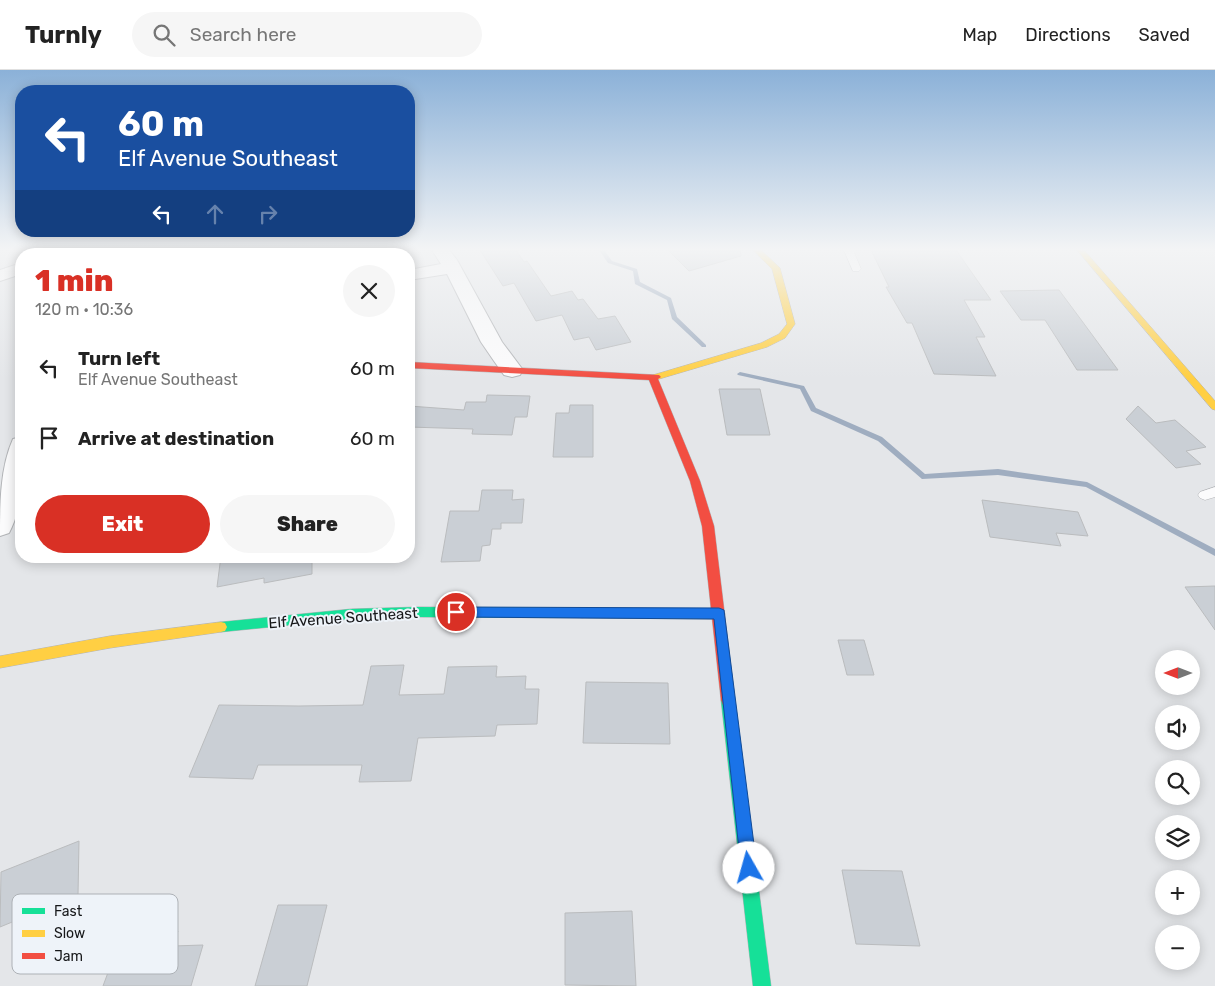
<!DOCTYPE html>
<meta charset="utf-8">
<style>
body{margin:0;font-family:Rubik,sans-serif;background:#f6f6f6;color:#222;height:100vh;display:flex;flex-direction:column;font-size:19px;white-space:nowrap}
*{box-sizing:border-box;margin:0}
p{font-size:16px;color:#767676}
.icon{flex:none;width:28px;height:28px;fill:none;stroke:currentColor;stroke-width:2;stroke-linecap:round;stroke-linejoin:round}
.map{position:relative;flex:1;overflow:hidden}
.drawer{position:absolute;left:15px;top:178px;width:400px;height:315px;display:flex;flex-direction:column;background:#fff;border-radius:20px;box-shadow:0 2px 12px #0003}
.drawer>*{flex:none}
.hud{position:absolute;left:15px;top:15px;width:400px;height:152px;border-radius:20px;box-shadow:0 2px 12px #0003;background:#1a4fa0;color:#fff;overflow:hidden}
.needle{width:32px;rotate:270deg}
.fabs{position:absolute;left:1155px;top:580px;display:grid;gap:10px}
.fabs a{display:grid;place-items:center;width:45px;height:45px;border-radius:50%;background:#fff;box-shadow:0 2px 12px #0003;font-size:25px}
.pin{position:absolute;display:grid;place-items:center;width:42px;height:42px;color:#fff;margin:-21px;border:2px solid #fff;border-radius:50%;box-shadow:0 1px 5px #0007}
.me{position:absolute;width:55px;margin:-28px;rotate:353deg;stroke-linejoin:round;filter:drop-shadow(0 0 4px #0008)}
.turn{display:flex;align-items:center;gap:18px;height:105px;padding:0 20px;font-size:22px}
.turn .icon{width:65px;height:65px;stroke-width:2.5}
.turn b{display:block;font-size:35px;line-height:42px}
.lanes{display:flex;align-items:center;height:48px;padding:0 20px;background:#0003;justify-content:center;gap:25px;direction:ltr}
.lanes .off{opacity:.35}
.round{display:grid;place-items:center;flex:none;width:52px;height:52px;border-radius:26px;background:#f6f6f6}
.summary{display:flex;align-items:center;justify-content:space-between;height:85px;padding:0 20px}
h1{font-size:30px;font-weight:800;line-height:38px;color:#d93025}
.action{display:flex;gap:10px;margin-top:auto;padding:10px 20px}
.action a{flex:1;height:58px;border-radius:30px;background:#d93025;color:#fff;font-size:20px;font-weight:800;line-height:58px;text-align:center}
.action a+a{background:#f6f6f6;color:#222}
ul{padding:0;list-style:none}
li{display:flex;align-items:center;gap:15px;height:70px;padding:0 20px}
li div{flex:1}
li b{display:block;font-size:19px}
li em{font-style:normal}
header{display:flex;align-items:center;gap:30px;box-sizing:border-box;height:70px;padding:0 25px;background:#fff;border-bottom:1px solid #e0e0e0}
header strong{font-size:24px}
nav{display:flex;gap:28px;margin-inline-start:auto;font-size:18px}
.search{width:350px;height:45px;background:#f6f6f6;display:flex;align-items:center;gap:12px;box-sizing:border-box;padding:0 18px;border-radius:28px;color:#767676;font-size:19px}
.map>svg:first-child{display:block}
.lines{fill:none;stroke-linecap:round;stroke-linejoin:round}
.stream{fill:#9fadc0;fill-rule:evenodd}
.building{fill:#cacfd5;stroke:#babcbe}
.lane-casing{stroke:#b2b4b7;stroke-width:1}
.street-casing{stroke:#b2b4b7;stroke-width:2}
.fast-casing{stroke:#b2b4b7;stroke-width:1}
.slow-casing{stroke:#b2b4b7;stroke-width:1}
.jam-casing{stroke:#b2b4b7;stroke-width:1}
.lane{fill:#fbfbfc;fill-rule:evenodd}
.street{fill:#fbfbfc;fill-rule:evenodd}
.fast{fill:#16e098;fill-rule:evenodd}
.slow{fill:#ffcf43;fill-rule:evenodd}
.jam{fill:#f24e42;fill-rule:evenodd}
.route{fill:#1a73e8;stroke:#114b97}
.labels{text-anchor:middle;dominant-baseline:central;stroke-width:4;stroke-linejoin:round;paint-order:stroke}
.street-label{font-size:15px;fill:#161719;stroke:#eef3f9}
.key{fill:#eef3f9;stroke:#adb1b6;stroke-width:1}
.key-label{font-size:14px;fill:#161719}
</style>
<header>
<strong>Turnly</strong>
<div class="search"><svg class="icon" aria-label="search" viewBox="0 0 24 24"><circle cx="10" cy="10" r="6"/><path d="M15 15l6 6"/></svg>Search here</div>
<nav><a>Map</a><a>Directions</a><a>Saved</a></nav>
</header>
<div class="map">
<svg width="1215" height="916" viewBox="0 0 1215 916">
<rect width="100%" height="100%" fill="#e4e6e9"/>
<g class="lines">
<g class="stream">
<path d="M 599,180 L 604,180 L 612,191 L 637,199 L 640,212 L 671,228 L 677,247 L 706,275 L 706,277 L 702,277 L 672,249 L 667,230 L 635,214 L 633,201 L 608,193 Z"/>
<path d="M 740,302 L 804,316 L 816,338 L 882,367 L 925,404 L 998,399 L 1087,412 L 1215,479 L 1215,486 L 1086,417 L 998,405 L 922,409 L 878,371 L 811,341 L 800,319 L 738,305 L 737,304 Z"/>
</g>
</g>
<g class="building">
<path d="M 480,180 L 516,180 L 524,192 L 527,191 L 551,226 L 572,221 L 578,230 L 583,229 L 598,249 L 615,246 L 631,272 L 596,280 L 589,267 L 574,270 L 562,245 L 536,251 L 514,213 L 503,216 Z"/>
<path d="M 668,180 L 740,180 L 741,186 L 689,201 Z"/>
<path d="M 871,180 L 956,180 L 991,230 L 964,230 L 985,267 L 976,267 L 996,306 L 934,304 L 912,253 L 907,253 L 886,217 L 889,217 Z"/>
<path d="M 1059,220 L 1082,251 L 1118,300 L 1077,300 L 1045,250 L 1021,250 L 1000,221 Z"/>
<path d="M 719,319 L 760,319 L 770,365 L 727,365 Z"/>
<path d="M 487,325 L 530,326 L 527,347 L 515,347 L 512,365 L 472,364 L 473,359 L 409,357 L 409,336 L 464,340 L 466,332 L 486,332 Z"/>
<path d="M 570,335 L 593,335 L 593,387 L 553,387 L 556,343 L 569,343 Z"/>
<path d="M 1138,336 L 1156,353 L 1175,350 L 1206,377 L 1186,381 L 1201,394 L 1176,398 L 1126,349 Z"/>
<path d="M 482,420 L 513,420 L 512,430 L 524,429 L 522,453 L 501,453 L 501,459 L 492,459 L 490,475 L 482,476 L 480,491 L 441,492 L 450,441 L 479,441 Z"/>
<path d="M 982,430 L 1078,442 L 1088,466 L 1056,463 L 1061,476 L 990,467 Z"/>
<path d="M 221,486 L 312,486 L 312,504 L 264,513 L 264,508 L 217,517 Z"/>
<path d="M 1215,516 L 1215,560 L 1185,517 Z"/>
<path d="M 838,570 L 864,570 L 874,605 L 847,605 Z"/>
<path d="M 404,595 L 399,625 L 444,624 L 448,597 L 497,596 L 496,607 L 526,606 L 525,619 L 539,619 L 537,654 L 497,655 L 495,666 L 418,668 L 411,711 L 359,712 L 362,695 L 258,695 L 253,709 L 189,707 L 219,635 L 299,636 L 363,635 L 371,596 Z"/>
<path d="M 586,612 L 668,613 L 670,674 L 583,673 Z"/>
<path d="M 79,771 L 78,825 L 0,857 L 1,802 Z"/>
<path d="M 842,800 L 902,801 L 920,876 L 856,874 Z"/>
<path d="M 278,835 L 327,835 L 307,916 L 255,916 Z"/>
<path d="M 632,841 L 636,916 L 565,915 L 565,843 Z"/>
<path d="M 178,861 L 173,876 L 203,875 L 191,916 L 103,916 L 123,862 Z"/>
</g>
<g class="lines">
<g class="lane-casing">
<g id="lane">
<path d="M 844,180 L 853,180 L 861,199 L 859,201 L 853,201 Z"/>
<path d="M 1215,417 L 1215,427 L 1205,430 L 1200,428 L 1198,425 L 1200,422 Z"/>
</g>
</g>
<g class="street-casing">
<g id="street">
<path d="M 51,180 L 74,180 L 72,184 L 48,184 Z"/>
<path d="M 432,180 L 449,180 L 457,190 L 502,272 L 523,300 L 520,305 L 512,307 L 504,305 L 494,291 L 481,272 L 447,204 L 409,210 L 409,200 L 441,194 Z"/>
<path d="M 21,193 L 21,204 L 0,211 L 0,200 Z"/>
<path d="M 21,367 C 23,397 24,435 9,463 L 0,466 C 0,434 0,398 13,369 Z"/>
</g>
</g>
<g class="fast-casing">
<g id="fast">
<path d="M 418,537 L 582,538 L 586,539 L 588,543 L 586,547 L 582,548 L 418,547 L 351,549 L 221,562 L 217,561 L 215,557 L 217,553 L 221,552 L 351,539 Z"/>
<path d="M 728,624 L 733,625 L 735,630 L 771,916 L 753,916 L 721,630 L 723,625 Z"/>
</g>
</g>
<g class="slow-casing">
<g id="slow">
<path d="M 753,180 L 761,180 L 780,198 L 795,254 L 785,268 L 767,277 L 659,309 L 653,309 L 653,305 L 761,273 L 779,264 L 787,254 L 772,199 Z"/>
<path d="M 1077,180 L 1084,180 L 1215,331 L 1215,340 L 1212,339 Z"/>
<path d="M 582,538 L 719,539 L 723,540 L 725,544 L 723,548 L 719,549 L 582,548 L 578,547 L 576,543 L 578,539 Z"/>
<path d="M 221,552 L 225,553 L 227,557 L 225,561 L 221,562 L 110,578 L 0,598 L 0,586 L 110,566 Z"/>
</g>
</g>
<g class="jam-casing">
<path id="jam" d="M 409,292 L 659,305 L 661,307 L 658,309 L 700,411 L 714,456 L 735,630 L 733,635 L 728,636 L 723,635 L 721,630 L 702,456 L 690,411 L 649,310 L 409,298 Z"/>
</g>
<use href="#lane" class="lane"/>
<use href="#street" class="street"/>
<use href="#fast" class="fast"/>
<use href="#slow" class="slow"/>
<use href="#jam" class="jam"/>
</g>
<linearGradient id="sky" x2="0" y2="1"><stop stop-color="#8bb1d8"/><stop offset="0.58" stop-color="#f3f4f5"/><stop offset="1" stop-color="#f3f4f5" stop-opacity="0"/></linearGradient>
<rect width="1215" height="309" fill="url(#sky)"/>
<path class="route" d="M 456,537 L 719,538 L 724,540 L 757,798 L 754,804 L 749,807 L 743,804 L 741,798 L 714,549 L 456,547 L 451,546 L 449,542 L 451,538 Z"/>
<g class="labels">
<g class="street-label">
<text transform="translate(343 548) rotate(-4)">Elf Avenue Southeast</text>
</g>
</g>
<rect x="12" y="824" width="166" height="80" rx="8" class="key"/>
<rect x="22" y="838" width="23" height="6" fill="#16e098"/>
<rect x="22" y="860" width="23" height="7" fill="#ffcf43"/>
<rect x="22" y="883" width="23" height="6" fill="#f24e42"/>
<g class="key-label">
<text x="54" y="846">Fast</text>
<text x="54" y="868">Slow</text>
<text x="54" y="891">Jam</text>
</g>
</svg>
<div class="fabs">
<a><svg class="needle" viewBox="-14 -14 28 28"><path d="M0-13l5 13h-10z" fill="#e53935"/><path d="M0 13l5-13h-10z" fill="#767676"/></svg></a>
<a><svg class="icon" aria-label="sound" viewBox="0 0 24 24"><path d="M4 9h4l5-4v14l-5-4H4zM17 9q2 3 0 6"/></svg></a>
<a><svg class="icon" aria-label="search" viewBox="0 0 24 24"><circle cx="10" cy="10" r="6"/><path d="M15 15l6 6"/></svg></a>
<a><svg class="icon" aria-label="layers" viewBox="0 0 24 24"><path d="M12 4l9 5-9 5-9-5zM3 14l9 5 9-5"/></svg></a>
<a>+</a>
<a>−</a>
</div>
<div class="pin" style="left:456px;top:542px;background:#d93025"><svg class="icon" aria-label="arrive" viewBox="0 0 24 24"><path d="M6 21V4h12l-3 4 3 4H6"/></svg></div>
<svg class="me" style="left:749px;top:798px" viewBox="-20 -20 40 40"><circle r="19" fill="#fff"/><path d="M0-13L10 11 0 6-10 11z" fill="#1a73e8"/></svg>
<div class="hud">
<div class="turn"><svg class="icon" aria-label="left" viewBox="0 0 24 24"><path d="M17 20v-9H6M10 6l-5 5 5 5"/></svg><div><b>60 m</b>Elf Avenue Southeast</div></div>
<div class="lanes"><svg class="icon" aria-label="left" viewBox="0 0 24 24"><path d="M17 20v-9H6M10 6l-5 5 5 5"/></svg><svg class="icon off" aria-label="ahead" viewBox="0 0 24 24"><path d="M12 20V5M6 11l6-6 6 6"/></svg><svg class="icon off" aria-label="right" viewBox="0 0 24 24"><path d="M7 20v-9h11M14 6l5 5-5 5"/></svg></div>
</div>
<section class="drawer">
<div class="summary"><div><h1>1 min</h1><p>120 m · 10:36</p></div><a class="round"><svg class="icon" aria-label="close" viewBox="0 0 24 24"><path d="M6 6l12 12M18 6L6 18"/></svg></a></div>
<ul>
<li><svg class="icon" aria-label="left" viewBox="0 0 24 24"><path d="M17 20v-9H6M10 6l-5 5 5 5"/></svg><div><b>Turn left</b><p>Elf Avenue Southeast</p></div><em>60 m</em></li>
<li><svg class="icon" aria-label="arrive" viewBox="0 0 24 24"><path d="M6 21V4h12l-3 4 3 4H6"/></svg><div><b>Arrive at destination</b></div><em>60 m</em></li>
</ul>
<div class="action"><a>Exit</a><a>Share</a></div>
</section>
</div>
